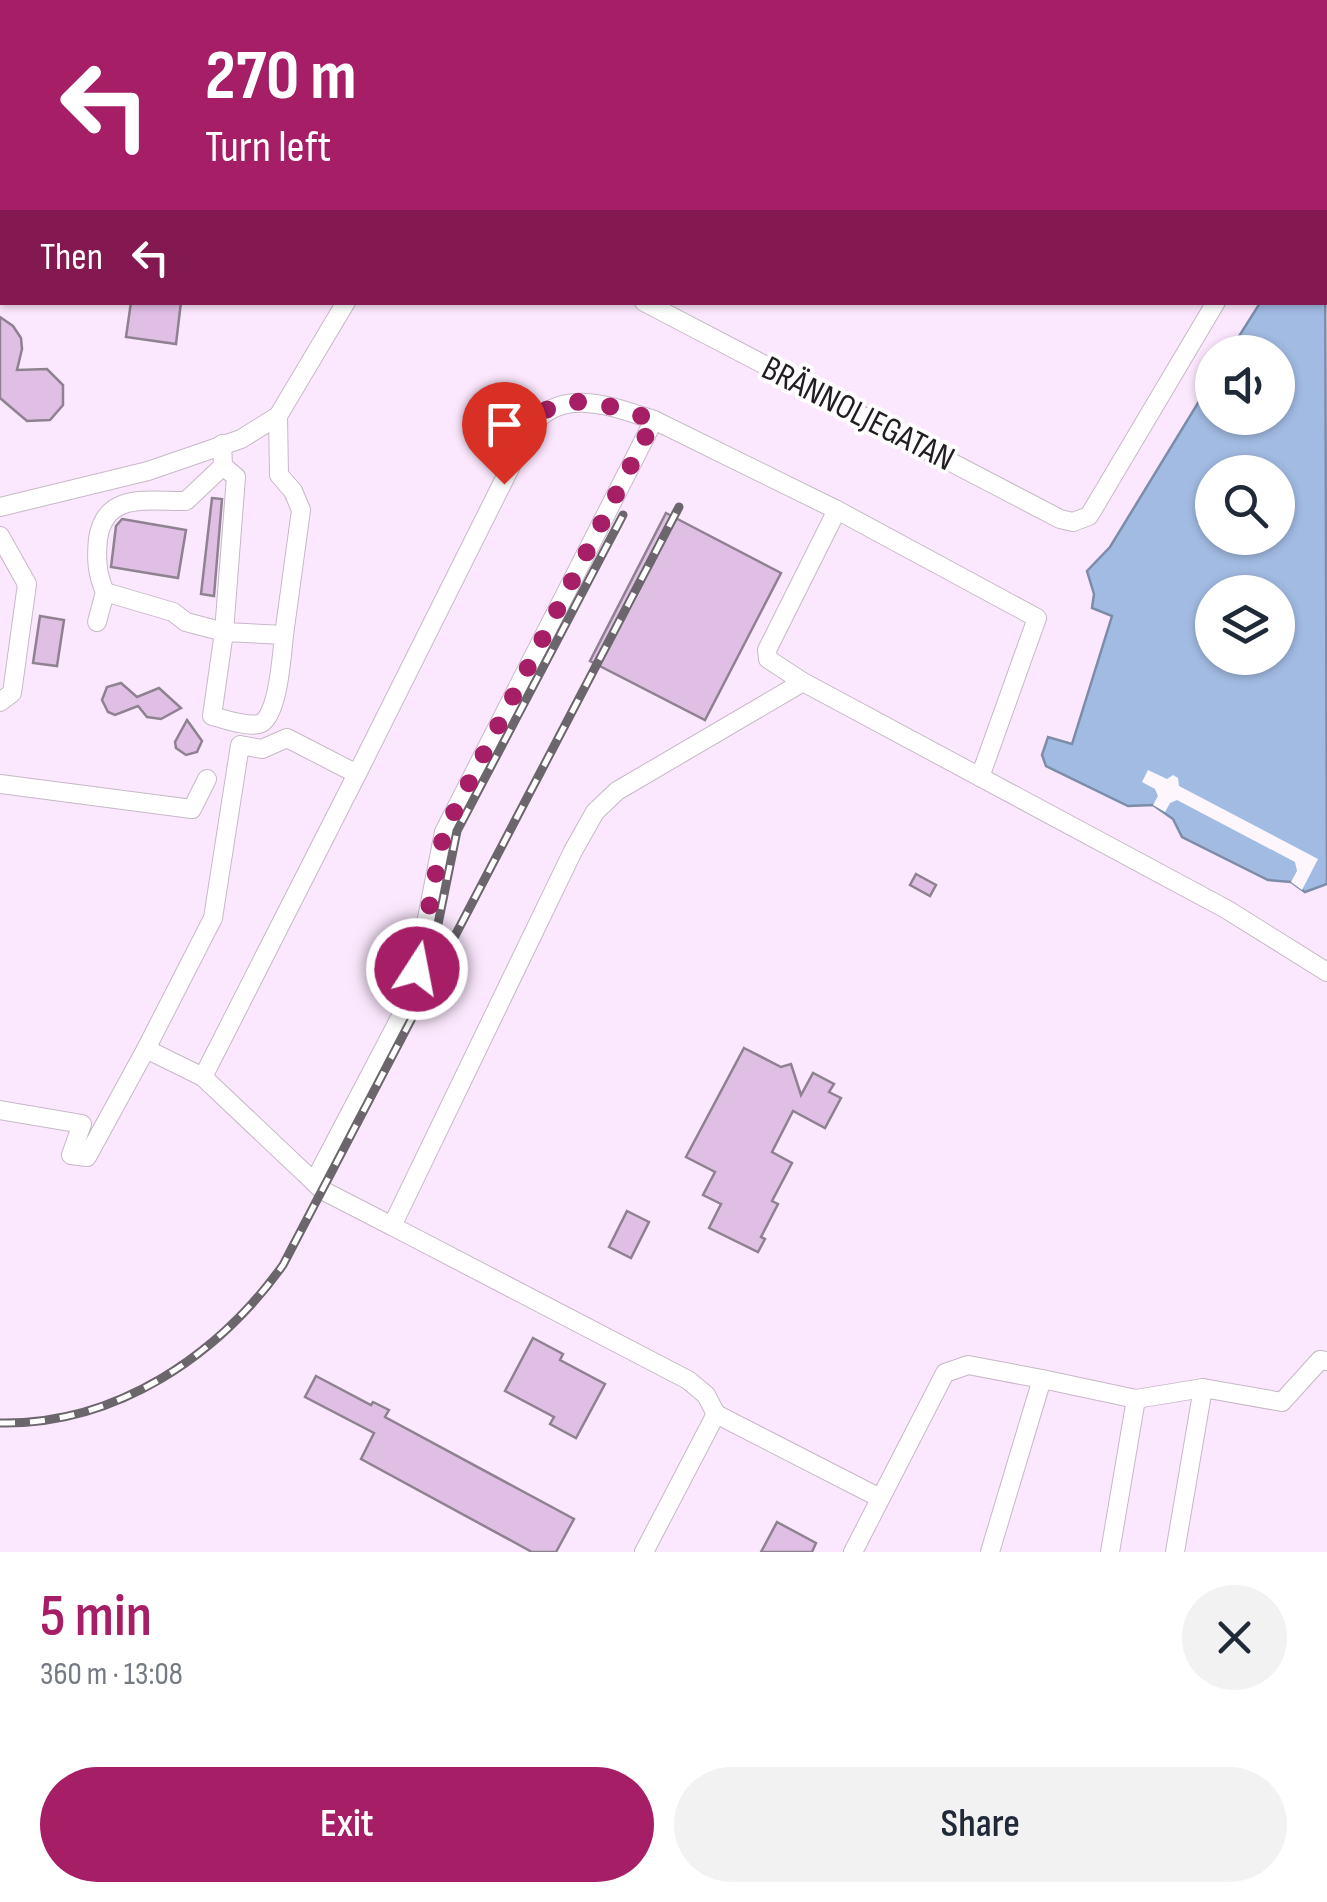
<!DOCTYPE html>
<meta charset="utf-8">
<style>
body{margin:0;font-family:"Sofia Sans Condensed",sans-serif;background:#f2f2f3;color:#1f2937;height:100vh;display:flex;flex-direction:column;font-size:38px;white-space:nowrap}
*{box-sizing:border-box;margin:0}
p{font-size:32px;color:#747a83}
.icon{flex:none;width:55px;height:55px;fill:none;stroke:currentColor;stroke-width:2;stroke-linecap:round;stroke-linejoin:round}
.map{position:relative;height:1552px;overflow:hidden}
.details{display:flex;flex-direction:column;background:#fff;flex:1}
.details>*{flex:none}
.banner{position:absolute;left:0px;top:0px;width:1328px;height:305px;box-shadow:0 2px 8px #0004;background:#a61e66;color:#fff;overflow:hidden}
.tools{position:absolute;left:1195px;top:335px;display:grid;gap:20px}
.tools a{display:grid;place-items:center;width:100px;height:100px;border-radius:50%;background:#fff;box-shadow:0 2px 8px #0004;font-size:50px}
.pin{position:absolute;display:grid;place-items:center;width:85px;height:85px;color:#fff;margin:-102px -42px;border-radius:50% 50% 50% 0;rotate:-45deg;box-shadow:0 0 10px #0007}
.pin .icon{rotate:45deg}
.me{position:absolute;width:110px;margin:-55px;rotate:11deg;stroke-linejoin:round;filter:drop-shadow(0 0 8px #0008)}
.turn{display:flex;align-items:center;gap:35px;height:210px;padding:0 40px;font-size:45px}
.turn .icon{width:130px;height:130px;stroke-width:2.5}
.turn b{display:block;font-size:70px;line-height:85px}
.then{display:flex;align-items:center;height:95px;padding:0 40px;background:#0003;gap:20px;font-size:38px}
.round{display:grid;place-items:center;flex:none;width:105px;height:105px;border-radius:52px;background:#f2f2f3}
.overview{display:flex;align-items:center;justify-content:space-between;height:170px;padding:0 40px}
h1{font-size:60px;font-weight:600;line-height:75px;color:#a61e66}
.cta{display:flex;gap:20px;margin-top:auto;padding:20px 40px}
.cta a{flex:1;height:115px;border-radius:60px;background:#a61e66;color:#fff;font-size:40px;font-weight:600;line-height:115px;text-align:center}
.cta a+a{background:#f2f2f3;color:#1f2937}
.map>svg:first-child{display:block}
.built{fill:#fce8fe}
.water{fill:#a2bbe3;stroke:#7c8ca9;stroke-width:2.5;fill-rule:evenodd}
.pier{fill:#fdf7fd}
.building{fill:#e0bfe5;stroke:#8f8290;stroke-width:2.5}
.lines{fill:none;stroke-linecap:round;stroke-linejoin:round}
.minor-casing{stroke:#c6b8c7;stroke-width:20}
.minor{stroke:#fff;stroke-width:18}
.rail-casing{stroke:#6b666c;stroke-width:9}
.rail{stroke:#fff;stroke-width:5;stroke-dasharray:15;stroke-linecap:butt}
.route{stroke:#a61e66;stroke-width:18;stroke-dasharray:0 32.4}
.labels{text-anchor:middle;dominant-baseline:central;stroke-width:8;stroke-linejoin:round;paint-order:stroke}
.street-label{font-size:35px;fill:#221d23;stroke:#fff}
</style>
<div class="map">
<svg width="1327" height="1552" viewBox="0 0 1327 1552">
<rect width="100%" height="100%" fill="#fdf7fd"/>
<path class="built" d="M 0,0 L 1327,0 L 1327,214 L 1325,2 L 2,2 L 2,302 L 1260,303 L 1229,352 L 1212,352 L 1212,380 L 1110,547 L 1087,571 L 1113,615 L 1072,744 L 1046,766 L 1128,806 L 1153,805 L 1173,819 L 1182,837 L 1267,879 L 1291,882 L 1305,892 L 1327,884 L 1327,1552 L 0,1552 Z"/>
<path class="water" d="M 1325,213 L 1327,884 L 1305,892 L 1291,882 L 1268,880 L 1182,837 L 1173,819 L 1153,805 L 1128,806 L 1046,766 L 1042,755 L 1048,737 L 1072,744 L 1112,616 L 1092,608 L 1094,594 L 1087,571 L 1110,547 L 1212,380 L 1212,418 L 1278,418 L 1278,352 L 1229,352 L 1260,303 L 1325,302 ZM 1212,472 L 1278,472 L 1278,538 L 1212,538 ZM 1212,592 L 1278,592 L 1278,658 L 1212,658 Z"/>
<path class="pier" d="M 1148,770 L 1167,779 L 1173,775 L 1178,778 L 1179,786 L 1318,859 L 1302,890 L 1291,882 L 1297,871 L 1295,862 L 1177,800 L 1170,803 L 1165,812 L 1153,805 L 1158,796 L 1155,789 L 1142,782 Z"/>
<g class="building">
<path d="M 131,302 L 181,302 L 176,344 L 126,337 Z"/>
<path d="M 0,317 L 13,326 L 21,338 L 22,349 L 17,370 L 47,369 L 63,385 L 63,405 L 50,420 L 27,421 L 0,398 Z"/>
<path d="M 212,498 L 222,499 L 214,596 L 201,594 Z"/>
<path d="M 666,513 L 781,573 L 705,720 L 590,661 Z"/>
<path d="M 122,519 L 186,530 L 178,578 L 111,567 L 116,526 Z"/>
<path d="M 40,616 L 64,620 L 57,666 L 33,663 Z"/>
<path d="M 121,683 L 137,697 L 159,688 L 181,708 L 161,719 L 147,717 L 138,706 L 115,715 L 108,712 L 102,700 L 107,687 Z"/>
<path d="M 187,720 L 202,741 L 197,752 L 186,755 L 176,748 L 175,742 Z"/>
<path d="M 916,874 L 936,885 L 930,896 L 910,885 Z"/>
<path d="M 744,1048 L 781,1067 L 791,1064 L 801,1095 L 813,1073 L 834,1084 L 829,1092 L 841,1098 L 825,1128 L 793,1111 L 772,1152 L 792,1163 L 772,1201 L 778,1204 L 761,1237 L 765,1239 L 758,1252 L 709,1228 L 721,1204 L 703,1195 L 715,1172 L 686,1157 Z"/>
<path d="M 627,1211 L 649,1222 L 631,1258 L 609,1247 Z"/>
<path d="M 533,1338 L 563,1354 L 560,1360 L 605,1384 L 576,1438 L 550,1424 L 554,1417 L 505,1391 Z"/>
<path d="M 316,1376 L 371,1405 L 373,1402 L 389,1410 L 385,1417 L 574,1519 L 556,1552 L 532,1552 L 361,1459 L 374,1433 L 305,1397 Z"/>
<path d="M 777,1522 L 816,1543 L 812,1552 L 761,1552 Z"/>
</g>
<g class="lines">
<g class="minor-casing">
<g id="minor">
<path d="M 625,0 L 626,2"/>
<path d="M 1055,0 L 1060,2"/>
<path d="M 56,2 L 56,0"/>
<path d="M 114,2 L 114,0"/>
<path d="M 155,2 L 155,0"/>
<path d="M 303,2 L 303,0"/>
<path d="M 386,2 L 387,0"/>
<path d="M 450,2 L 450,0"/>
<path d="M 645,2 L 646,0"/>
<path d="M 1325,121 L 1327,118"/>
<path d="M 0,145 L 2,146"/>
<path d="M 644,302 L 1060,519 L 1073,522 L 1089,516 L 1216,302"/>
<path d="M 278,416 L 279,475 L 293,491 L 301,510 L 284,635 L 224,632 L 212,716 C 225,719 246,727 259,724 C 278,720 282,653 284,635"/>
<path d="M 222,444 L 223,466 L 186,501 C 148,502 105,491 98,539 C 96,559 97,574 105,592 L 173,612 L 186,622 L 224,632 L 236,477 L 223,466"/>
<path d="M 0,507 L 148,471 L 241,439 L 278,416 L 346,302"/>
<path d="M 837,510 L 1037,618 L 980,777"/>
<path d="M 0,536 L 27,584 L 12,693 L 0,702"/>
<path d="M 97,622 L 105,592"/>
<path d="M 357,774 L 530,428 C 561,385 613,407 654,420"/>
<path d="M 0,784 L 192,809 L 207,779"/>
<path d="M 146,1049 L 213,918 L 240,745 L 262,749 L 287,738 L 357,774 L 203,1077"/>
<path d="M 0,1110 L 82,1124 L 71,1155 L 87,1157 L 146,1049 L 203,1077 L 314,1182"/>
<path d="M 392,1226 L 322,1190 L 314,1182 L 401,1016 L 417,969 L 444,832 L 654,420 L 837,510 L 767,650 L 768,659 L 803,682"/>
<path d="M 1042,1379 L 1136,1399 L 1203,1388"/>
<path d="M 716,1414 L 880,1498"/>
<path d="M 644,1552 L 716,1414 L 706,1395 L 688,1380 L 392,1226 L 573,851 L 595,812 L 617,791 L 803,682 L 1226,909 L 1327,972"/>
<path d="M 853,1552 L 945,1373 L 968,1365 L 1042,1379 L 990,1552"/>
<path d="M 1110,1552 L 1136,1399"/>
<path d="M 1175,1552 L 1203,1388 L 1282,1402 L 1320,1360 L 1327,1361"/>
</g>
</g>
<use href="#minor" class="minor"/>
<g class="rail-casing">
<g id="rail">
<path d="M 429,968 L 457,831 L 623,515"/>
<path d="M 0,1423 C 116,1425 218,1356 283,1265 L 679,507"/>
</g>
</g>
<use href="#rail" class="rail"/>
</g>
<g class="lines">
<path class="route" d="M 417,969 L 444,832 L 654,420 C 622,410 570,388 541,414 C 523,429 514,463 504,484"/>
</g>
<g class="labels">
<g class="street-label">
<text transform="translate(858 414) rotate(27)">BRÄNNOLJEGATAN</text>
</g>
</g>
</svg>
<div class="tools">
<a><svg class="icon" aria-label="sound" viewBox="0 0 24 24"><path d="M4 9h4l5-4v14l-5-4H4zM17 9q2 3 0 6"/></svg></a>
<a><svg class="icon" aria-label="search" viewBox="0 0 24 24"><circle cx="10" cy="10" r="6"/><path d="M15 15l6 6"/></svg></a>
<a><svg class="icon" aria-label="layers" viewBox="0 0 24 24"><path d="M12 4l9 5-9 5-9-5zM3 14l9 5 9-5"/></svg></a>
</div>
<div class="pin" style="left:504px;top:484px;background:#d93025"><svg class="icon" aria-label="arrive" viewBox="0 0 24 24"><path d="M6 21V4h12l-3 4 3 4H6"/></svg></div>
<svg class="me" style="left:417px;top:969px" viewBox="-20 -20 40 40"><circle r="17" fill="#a61e66" stroke="#fff" stroke-width="3"/><path d="M0-11L8 9 0 5-8 9z" fill="#fff"/></svg>
<div class="banner">
<div class="turn"><svg class="icon" aria-label="left" viewBox="0 0 24 24"><path d="M17 20v-9H6M10 6l-5 5 5 5"/></svg><div><b>270 m</b>Turn left</div></div>
<div class="then">Then<svg class="icon" aria-label="left" viewBox="0 0 24 24"><path d="M17 20v-9H6M10 6l-5 5 5 5"/></svg></div>
</div>
</div>
<section class="details">
<div class="overview"><div><h1>5 min</h1><p>360 m · 13:08</p></div><a class="round"><svg class="icon" aria-label="close" viewBox="0 0 24 24"><path d="M6 6l12 12M18 6L6 18"/></svg></a></div>
<div class="cta"><a>Exit</a><a>Share</a></div>
</section>
